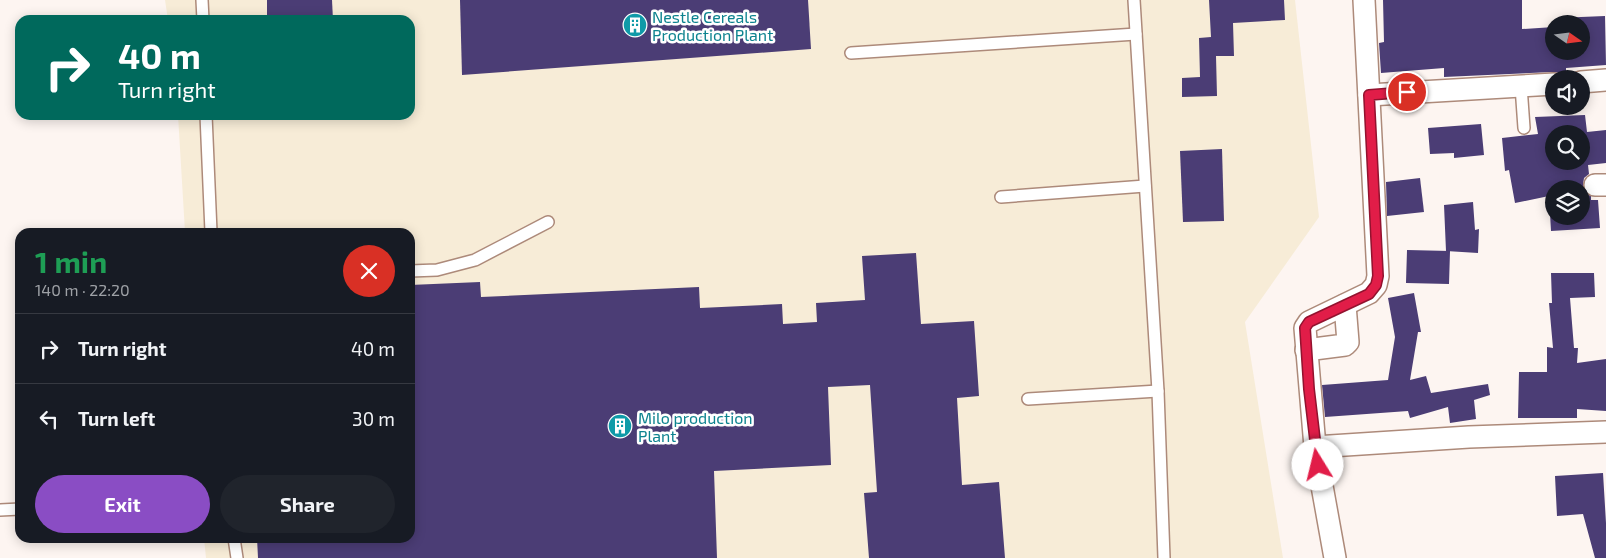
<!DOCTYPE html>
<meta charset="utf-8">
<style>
body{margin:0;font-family:"Exo 2",sans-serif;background:#20242c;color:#f1f3f6;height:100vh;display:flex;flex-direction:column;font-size:19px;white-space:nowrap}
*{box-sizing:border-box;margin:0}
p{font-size:16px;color:#9ea1a6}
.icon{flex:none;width:28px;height:28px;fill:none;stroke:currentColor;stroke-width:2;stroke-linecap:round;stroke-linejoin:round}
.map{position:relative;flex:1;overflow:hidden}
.sheet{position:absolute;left:15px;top:228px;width:400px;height:315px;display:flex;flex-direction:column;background:#171b24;border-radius:15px;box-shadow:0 2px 12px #0003}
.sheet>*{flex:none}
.guide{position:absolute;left:15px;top:15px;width:400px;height:105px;border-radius:15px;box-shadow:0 2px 12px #0003;background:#00695c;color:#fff;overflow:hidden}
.needle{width:32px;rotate:104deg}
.buttons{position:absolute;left:1545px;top:15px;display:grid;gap:10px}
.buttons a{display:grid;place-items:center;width:45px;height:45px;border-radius:50%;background:#171b24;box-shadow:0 2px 12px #0003;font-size:25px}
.pin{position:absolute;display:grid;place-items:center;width:42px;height:42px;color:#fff;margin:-21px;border:2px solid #fff;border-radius:50%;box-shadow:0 1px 5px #0007}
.me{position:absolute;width:55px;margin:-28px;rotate:351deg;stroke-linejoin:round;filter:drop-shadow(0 0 4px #0008)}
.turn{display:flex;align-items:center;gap:18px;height:105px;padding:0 20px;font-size:22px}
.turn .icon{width:65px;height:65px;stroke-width:2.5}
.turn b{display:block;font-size:35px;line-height:42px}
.round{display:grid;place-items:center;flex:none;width:52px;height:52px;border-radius:26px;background:#20242c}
.head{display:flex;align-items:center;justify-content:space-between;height:85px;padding:0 20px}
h1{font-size:30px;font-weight:700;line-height:38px;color:#1e9e55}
.action{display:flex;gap:10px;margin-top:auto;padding:10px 20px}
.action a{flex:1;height:58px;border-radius:30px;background:#8a4dc4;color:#fff;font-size:20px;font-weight:700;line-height:58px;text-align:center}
.action a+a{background:#20242c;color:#f1f3f6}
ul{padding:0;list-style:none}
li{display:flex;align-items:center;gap:15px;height:70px;padding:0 20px;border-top:1px solid #363941}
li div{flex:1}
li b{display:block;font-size:19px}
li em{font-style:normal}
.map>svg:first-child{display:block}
.industrial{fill:#f7ecd7}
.building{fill:#4b3d75;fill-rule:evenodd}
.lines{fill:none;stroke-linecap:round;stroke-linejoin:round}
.lane-casing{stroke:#ad8a7a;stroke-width:14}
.street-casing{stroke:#ad8a7a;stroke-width:24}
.lane{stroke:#fff;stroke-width:11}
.street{stroke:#fff;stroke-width:21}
.route-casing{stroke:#92132f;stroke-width:12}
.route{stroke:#e11d48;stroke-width:9}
.labels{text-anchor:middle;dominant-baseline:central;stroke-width:5;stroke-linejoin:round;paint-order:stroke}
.culture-label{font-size:16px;fill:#0d838f;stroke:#fff;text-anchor:start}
</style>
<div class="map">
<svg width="1606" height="558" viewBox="0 0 1606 558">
<rect width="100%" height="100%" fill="#fdf5f1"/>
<path class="industrial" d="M 165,0 L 1295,0 L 1319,217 L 1245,322 L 1283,558 L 206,558 L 204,538 L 410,538 L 410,232 L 185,232 L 178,115 L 410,115 L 410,20 L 168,20 Z"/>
<g class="building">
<path d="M 267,0 L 332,0 L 333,20 L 267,20 Z"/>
<path d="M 460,0 L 808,0 L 811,49 L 462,75 Z"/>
<path d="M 1209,0 L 1284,0 L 1285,20 L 1233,23 L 1234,56 L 1216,56 L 1217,96 L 1182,97 L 1182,78 L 1200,77 L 1199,38 L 1211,37 Z"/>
<path d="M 1383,0 L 1522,0 L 1522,29 L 1554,27 L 1554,51 L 1581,51 L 1581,24 L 1558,24 L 1557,18 L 1605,16 L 1606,65 L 1566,68 L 1566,77 L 1564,77 L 1560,73 L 1553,72 L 1444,77 L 1444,68 L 1381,73 L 1379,43 L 1384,42 Z"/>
<path d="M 1585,115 L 1587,132 L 1606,130 L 1606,163 L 1588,165 L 1589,174 L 1584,178 L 1583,185 L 1584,191 L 1591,196 L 1591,200 L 1598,200 L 1600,228 L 1551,231 L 1549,196 L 1515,203 L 1509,170 L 1505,171 L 1502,138 L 1538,134 L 1535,117 ZM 1554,134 L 1581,134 L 1581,161 L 1554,161 ZM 1554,189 L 1581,189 L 1581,216 L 1554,216 Z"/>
<path d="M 1481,124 L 1484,155 L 1454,158 L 1454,153 L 1430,154 L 1428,128 Z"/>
<path d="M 1222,149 L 1224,221 L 1183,222 L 1180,151 Z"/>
<path d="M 1420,178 L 1424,212 L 1387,216 L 1386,182 Z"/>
<path d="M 1473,202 L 1475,230 L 1479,229 L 1478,253 L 1446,251 L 1444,205 Z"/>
<path d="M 1407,250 L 1450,251 L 1449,284 L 1406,283 Z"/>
<path d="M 916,253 L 921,324 L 974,321 L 979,396 L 957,398 L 962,485 L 999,482 L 1005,558 L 869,558 L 864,493 L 877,492 L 870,385 L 828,387 L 831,465 L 714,471 L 717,558 L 258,558 L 257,538 L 410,538 L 410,285 L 480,282 L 481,297 L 699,287 L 700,308 L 782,304 L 783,324 L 817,322 L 816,303 L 865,300 L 862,256 Z"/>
<path d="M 1551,273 L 1594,273 L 1595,297 L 1570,298 L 1574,348 L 1578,348 L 1577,363 L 1606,359 L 1606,411 L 1577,409 L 1577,418 L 1518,418 L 1519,372 L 1547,372 L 1547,347 L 1553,348 L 1549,303 L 1552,303 Z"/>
<path d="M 1414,293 L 1421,332 L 1418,332 L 1410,380 L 1426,376 L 1431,393 L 1488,384 L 1490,395 L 1474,400 L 1476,419 L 1450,423 L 1448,407 L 1410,418 L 1408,411 L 1325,417 L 1322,385 L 1388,380 L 1395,337 L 1388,298 Z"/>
<path d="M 1603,473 L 1606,523 L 1606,558 L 1595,558 L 1583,514 L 1557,516 L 1555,476 Z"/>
</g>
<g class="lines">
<g class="lane-casing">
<g id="lane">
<path d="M 202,0 L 203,20"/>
<path d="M 1134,0 L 1158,391 L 1164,558"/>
<path d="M 851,53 L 1136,34"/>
<path d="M 1521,86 L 1524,128"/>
<path d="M 206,115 L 211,232"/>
<path d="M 1001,197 L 1145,186"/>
<path d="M 410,271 L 437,270 L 475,260 L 548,222"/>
<path d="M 1028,399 L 1158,391"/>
<path d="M 0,510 L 20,509"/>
<path d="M 234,538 L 237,558"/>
</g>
</g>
<g class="street-casing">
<g id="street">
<path d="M 1581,82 L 1606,80"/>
<path d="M 1369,95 L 1554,84"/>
<path d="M 1595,185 L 1606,185"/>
<path d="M 1306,350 L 1345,345 L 1348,342 L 1345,305"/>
<path d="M 1315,447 L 1469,437 L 1606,432"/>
<path d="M 1335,558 L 1315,447 L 1305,328 L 1309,322 L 1369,293 L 1376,285 L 1378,276 L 1364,0"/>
</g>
</g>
<use href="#lane" class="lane"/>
<use href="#street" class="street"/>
</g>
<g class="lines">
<g class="route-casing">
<path id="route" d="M 1318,465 L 1309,389 L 1305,328 L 1309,322 L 1369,294 L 1376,285 L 1378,276 L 1369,95 L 1407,92"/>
</g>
<use href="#route" class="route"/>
</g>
<defs>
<g id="building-disc" transform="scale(1.25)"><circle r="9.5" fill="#0f9aa8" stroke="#fff"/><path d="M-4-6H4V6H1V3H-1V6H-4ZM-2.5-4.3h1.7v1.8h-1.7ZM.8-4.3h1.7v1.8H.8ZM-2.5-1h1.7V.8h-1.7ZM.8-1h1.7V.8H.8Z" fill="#fff"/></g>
</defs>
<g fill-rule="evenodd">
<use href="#building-disc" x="635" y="25"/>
<use href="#building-disc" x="620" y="426"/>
</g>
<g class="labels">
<g class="culture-label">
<text x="652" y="16">Nestle Cereals<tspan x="652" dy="18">Production Plant</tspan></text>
<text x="638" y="417">Milo production<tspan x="638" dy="18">Plant</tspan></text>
</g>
</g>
</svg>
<div class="buttons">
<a><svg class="needle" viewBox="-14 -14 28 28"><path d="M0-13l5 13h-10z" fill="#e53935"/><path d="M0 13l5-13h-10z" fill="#9ea1a6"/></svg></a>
<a><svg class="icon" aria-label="sound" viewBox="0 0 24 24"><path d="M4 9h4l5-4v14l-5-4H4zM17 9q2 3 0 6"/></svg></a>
<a><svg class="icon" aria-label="search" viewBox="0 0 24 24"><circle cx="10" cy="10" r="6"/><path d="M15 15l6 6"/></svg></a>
<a><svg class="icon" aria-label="layers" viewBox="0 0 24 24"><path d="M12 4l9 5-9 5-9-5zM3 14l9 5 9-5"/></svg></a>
</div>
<div class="pin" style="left:1407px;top:92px;background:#d93025"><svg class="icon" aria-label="arrive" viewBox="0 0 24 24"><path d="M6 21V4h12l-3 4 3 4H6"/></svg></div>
<svg class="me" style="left:1318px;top:465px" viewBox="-20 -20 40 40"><circle r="19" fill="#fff"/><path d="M0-13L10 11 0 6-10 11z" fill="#e11d48"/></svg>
<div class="guide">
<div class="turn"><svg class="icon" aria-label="right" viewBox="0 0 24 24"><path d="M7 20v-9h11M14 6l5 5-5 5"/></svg><div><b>40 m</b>Turn right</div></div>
</div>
<section class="sheet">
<div class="head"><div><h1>1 min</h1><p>140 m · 22:20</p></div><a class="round" style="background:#d93025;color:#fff"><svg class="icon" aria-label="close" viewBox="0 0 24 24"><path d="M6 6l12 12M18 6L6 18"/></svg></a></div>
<ul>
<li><svg class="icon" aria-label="right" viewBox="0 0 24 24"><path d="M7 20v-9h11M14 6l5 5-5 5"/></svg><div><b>Turn right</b></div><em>40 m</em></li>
<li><svg class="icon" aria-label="left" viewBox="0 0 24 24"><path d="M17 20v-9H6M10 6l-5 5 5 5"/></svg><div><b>Turn left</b></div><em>30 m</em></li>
</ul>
<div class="action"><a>Exit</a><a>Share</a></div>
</section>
</div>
